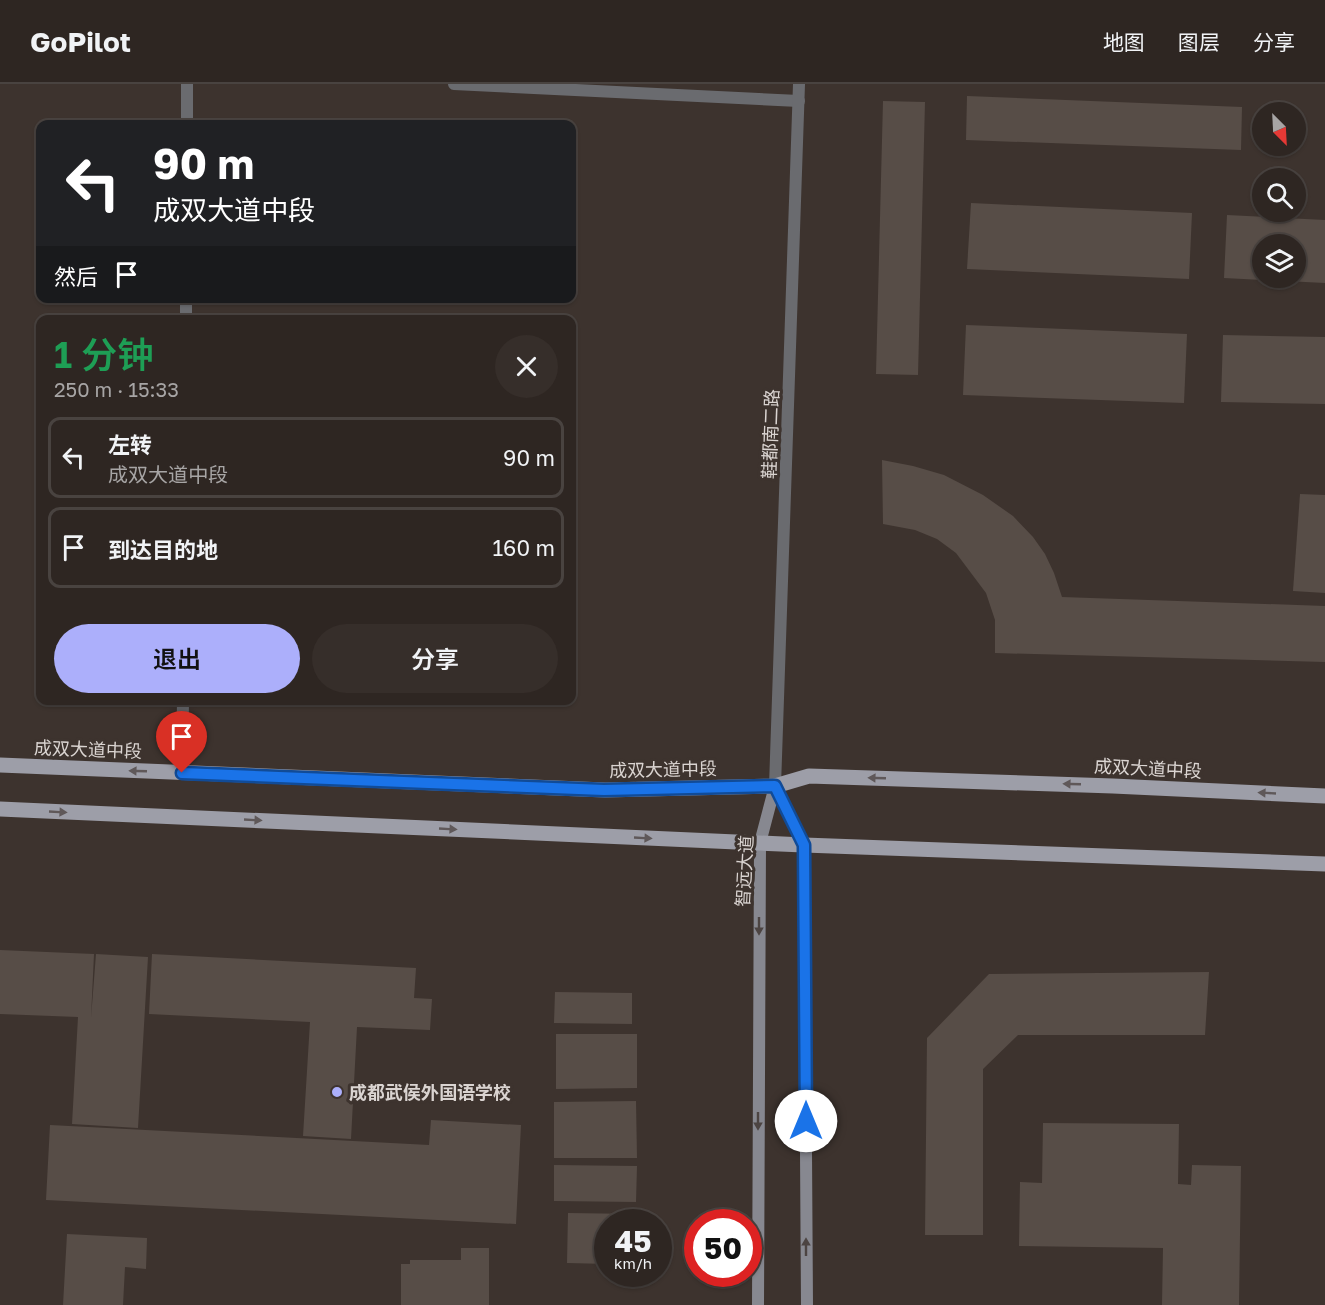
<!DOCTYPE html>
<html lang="zh">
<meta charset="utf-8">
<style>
body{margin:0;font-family:"Golos Text","Noto Sans SC",sans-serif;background:#362e2a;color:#f1f3f6;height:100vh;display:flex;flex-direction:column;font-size:22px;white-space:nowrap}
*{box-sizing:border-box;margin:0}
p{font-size:20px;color:#a7a5a5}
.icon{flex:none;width:33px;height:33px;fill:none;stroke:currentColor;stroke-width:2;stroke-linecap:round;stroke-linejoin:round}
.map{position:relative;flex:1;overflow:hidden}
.panel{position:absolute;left:36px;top:231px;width:540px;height:390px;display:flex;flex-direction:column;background:#2e2622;border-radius:12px;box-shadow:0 2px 4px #0004,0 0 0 2px #494340}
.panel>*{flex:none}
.guide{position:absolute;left:36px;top:36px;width:540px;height:183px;border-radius:12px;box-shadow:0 2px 4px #0004,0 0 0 2px #494340;background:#202124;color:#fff;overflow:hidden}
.needle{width:39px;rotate:156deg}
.fabs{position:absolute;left:1252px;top:18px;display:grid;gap:12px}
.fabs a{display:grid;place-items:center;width:54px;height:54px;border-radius:50%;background:#2e2622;box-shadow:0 2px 4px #0004,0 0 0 2px #494340;font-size:30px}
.speed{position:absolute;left:594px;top:1125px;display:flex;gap:12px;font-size:30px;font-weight:700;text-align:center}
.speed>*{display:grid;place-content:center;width:78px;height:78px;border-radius:50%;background:#2e2622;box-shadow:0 2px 4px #0004,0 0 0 2px #494340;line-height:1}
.speed small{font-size:15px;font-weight:400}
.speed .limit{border:9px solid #d22;background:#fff;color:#111}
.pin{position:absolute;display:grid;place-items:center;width:51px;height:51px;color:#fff;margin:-62px -26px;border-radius:50% 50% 50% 0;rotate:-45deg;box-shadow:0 0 6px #0007}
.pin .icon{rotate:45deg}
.me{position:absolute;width:66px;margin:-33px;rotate:0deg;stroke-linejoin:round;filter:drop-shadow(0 0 4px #0008)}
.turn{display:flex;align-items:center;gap:21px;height:126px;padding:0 18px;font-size:27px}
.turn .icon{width:78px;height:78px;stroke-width:2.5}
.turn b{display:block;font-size:42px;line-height:51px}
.then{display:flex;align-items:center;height:57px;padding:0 18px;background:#0003;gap:12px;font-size:22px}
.round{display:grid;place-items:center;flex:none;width:63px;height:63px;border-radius:32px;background:#362e2a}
.head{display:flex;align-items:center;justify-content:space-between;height:102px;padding:0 18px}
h1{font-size:36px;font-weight:600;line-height:45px;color:#1e9e55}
.primary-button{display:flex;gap:12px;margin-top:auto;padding:12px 18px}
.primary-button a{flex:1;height:69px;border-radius:36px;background:#acaffb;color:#111;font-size:24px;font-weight:600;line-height:69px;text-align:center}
.primary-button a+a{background:#362e2a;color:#f1f3f6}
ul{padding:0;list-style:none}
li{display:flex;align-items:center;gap:18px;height:81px;margin:0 12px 9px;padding:0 6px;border:3px solid #494340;border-radius:12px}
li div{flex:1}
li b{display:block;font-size:22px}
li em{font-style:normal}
header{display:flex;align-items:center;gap:36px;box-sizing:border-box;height:84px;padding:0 30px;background:#2e2622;border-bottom:2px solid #494340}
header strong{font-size:28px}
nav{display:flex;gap:33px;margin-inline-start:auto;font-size:21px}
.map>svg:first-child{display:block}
.building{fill:#574d47;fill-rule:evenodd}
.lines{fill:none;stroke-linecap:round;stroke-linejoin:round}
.street{stroke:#6a6b6f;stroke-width:12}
.secondary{stroke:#878890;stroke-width:12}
.primary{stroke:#9d9ea8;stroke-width:15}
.oneway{fill:#5f5859}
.oneway2{fill:#4c4442}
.route-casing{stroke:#114b97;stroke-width:15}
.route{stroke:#1a73e8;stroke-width:10}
.poi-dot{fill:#acaffb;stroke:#3d332e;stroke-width:2}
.labels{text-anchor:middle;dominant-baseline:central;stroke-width:6;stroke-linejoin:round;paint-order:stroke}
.street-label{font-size:18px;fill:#dad4d1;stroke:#3d332e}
.poi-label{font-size:18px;font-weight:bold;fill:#dad4d1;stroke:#3d332e;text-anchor:start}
</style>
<header>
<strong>GoPilot</strong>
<nav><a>地图</a><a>图层</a><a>分享</a></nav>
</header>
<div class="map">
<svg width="1325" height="1221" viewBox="0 0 1325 1221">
<rect width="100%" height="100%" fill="#3d332e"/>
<g class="building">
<path d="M 967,12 L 1242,23 L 1241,66 L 966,56 Z"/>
<path d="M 883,17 L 925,18 L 918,291 L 876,290 Z"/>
<path d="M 971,119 L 1192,129 L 1189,195 L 967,185 Z"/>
<path d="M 1227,131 L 1325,136 L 1325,199 L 1224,194 ZM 1263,160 L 1296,160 L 1296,194 L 1263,194 Z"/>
<path d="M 966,241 L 1187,250 L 1184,319 L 963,311 Z"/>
<path d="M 1223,251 L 1325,253 L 1325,320 L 1221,318 Z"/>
<path d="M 882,376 L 913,382 L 944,391 L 983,411 L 1013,432 L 1033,453 L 1045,470 L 1054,489 L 1062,513 L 1325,522 L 1325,578 L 995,569 L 995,536 L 986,509 L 956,469 L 937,455 L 915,446 L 883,440 Z"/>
<path d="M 1300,410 L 1325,411 L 1325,509 L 1293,507 Z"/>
<path d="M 0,866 L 94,870 L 91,934 L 96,870 L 148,873 L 138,1044 L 72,1040 L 78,933 L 0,930 Z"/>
<path d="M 152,870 L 416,884 L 414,914 L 432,915 L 430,946 L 357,943 L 351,1055 L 303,1052 L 310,938 L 149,930 Z"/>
<path d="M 1209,888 L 1205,951 L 1018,951 L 983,985 L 983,1151 L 925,1151 L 927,954 L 989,890 Z"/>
<path d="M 555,908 L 632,909 L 632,940 L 554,939 Z"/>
<path d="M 556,950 L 637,950 L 637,1004 L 556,1005 Z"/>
<path d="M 636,1017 L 637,1074 L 554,1074 L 554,1018 Z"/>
<path d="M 431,1036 L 521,1041 L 516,1140 L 46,1116 L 50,1041 L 429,1061 Z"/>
<path d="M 1043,1039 L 1179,1040 L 1178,1100 L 1191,1101 L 1192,1081 L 1241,1082 L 1239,1221 L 1162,1221 L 1163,1164 L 1019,1162 L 1020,1098 L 1042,1099 Z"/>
<path d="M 554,1081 L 637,1082 L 636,1118 L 554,1117 Z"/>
<path d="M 568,1129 L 636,1130 L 636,1138 L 608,1138 L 608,1180 L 567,1179 Z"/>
<path d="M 67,1150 L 147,1154 L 146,1185 L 125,1183 L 123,1221 L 63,1221 Z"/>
<path d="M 461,1164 L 489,1164 L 489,1221 L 401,1221 L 401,1180 L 410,1180 L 410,1176 L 461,1176 Z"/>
</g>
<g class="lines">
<g class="street">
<path d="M 454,0 L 799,17"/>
<path d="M 187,40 L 187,0"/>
<path d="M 186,236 L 186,214"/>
<path d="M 182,689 L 183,616"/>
<path d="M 775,702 L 799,0"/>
</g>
<g class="secondary">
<path d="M 775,702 L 804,761 L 807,1221"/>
<path d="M 758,1221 L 760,759 L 775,702"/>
</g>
<g class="primary">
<path d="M 0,681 L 605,706 L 775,702 L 809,692 L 1113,702 L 1325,712"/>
<path d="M 0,725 L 804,761 L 1325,780"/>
</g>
</g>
<defs><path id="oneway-solid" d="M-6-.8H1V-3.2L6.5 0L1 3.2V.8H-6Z" transform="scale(1.5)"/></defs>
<g class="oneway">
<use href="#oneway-solid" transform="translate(138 687) rotate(-178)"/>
<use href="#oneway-solid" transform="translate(877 694) rotate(-178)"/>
<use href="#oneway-solid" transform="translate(1072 700) rotate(-178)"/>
<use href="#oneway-solid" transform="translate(1267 709) rotate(-177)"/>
<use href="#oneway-solid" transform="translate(58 728) rotate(3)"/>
<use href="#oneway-solid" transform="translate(253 736) rotate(3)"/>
<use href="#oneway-solid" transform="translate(448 745) rotate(3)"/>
<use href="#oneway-solid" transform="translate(643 754) rotate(3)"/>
</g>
<g class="oneway2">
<use href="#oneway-solid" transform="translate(759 842) rotate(90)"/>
<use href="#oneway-solid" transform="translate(758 1037) rotate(90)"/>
<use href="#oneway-solid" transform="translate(806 1163) rotate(-90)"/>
</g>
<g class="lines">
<g class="route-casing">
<path id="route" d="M 182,689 L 604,706 L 775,702 L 804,761 L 806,1037"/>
</g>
<use href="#route" class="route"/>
</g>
<circle class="poi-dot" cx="337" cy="1008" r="6"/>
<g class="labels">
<g class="street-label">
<text transform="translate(770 350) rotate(-88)">鞋都南二路</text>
<text transform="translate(88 665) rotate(2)">成双大道中段</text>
<text transform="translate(1148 684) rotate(3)">成双大道中段</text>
<text transform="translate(663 685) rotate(-1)">成双大道中段</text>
<text transform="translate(744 787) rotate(-87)">智远大道</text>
</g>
<g class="poi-label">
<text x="349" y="1008">成都武侯外国语学校</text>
</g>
</g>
</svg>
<div class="fabs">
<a><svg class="needle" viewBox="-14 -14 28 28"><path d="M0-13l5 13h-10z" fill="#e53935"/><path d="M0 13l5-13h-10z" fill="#a7a5a5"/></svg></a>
<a><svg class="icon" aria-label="search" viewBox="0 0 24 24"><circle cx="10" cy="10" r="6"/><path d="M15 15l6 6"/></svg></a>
<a><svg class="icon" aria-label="layers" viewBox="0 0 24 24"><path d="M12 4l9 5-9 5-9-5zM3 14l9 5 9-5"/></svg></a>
</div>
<div class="speed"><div>45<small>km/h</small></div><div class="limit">50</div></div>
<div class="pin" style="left:182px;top:689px;background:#d93025"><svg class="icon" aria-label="arrive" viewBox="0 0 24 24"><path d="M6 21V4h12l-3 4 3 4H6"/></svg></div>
<svg class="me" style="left:806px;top:1037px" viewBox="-20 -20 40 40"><circle r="19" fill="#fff"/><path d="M0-13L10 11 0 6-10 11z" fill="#1a73e8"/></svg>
<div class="guide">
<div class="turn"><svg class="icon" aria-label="left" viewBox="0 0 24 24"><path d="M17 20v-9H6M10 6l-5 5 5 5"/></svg><div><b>90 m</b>成双大道中段</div></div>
<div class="then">然后<svg class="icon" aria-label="arrive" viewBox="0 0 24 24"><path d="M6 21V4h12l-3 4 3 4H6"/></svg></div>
</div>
<section class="panel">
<div class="head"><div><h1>1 分钟</h1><p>250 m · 15:33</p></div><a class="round"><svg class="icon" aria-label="close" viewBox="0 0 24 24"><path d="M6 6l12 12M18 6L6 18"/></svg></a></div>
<ul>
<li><svg class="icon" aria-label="left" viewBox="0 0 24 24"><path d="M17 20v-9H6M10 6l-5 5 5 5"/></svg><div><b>左转</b><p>成双大道中段</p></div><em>90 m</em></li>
<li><svg class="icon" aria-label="arrive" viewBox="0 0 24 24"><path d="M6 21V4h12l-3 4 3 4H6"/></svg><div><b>到达目的地</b></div><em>160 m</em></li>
</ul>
<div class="primary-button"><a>退出</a><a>分享</a></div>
</section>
</div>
